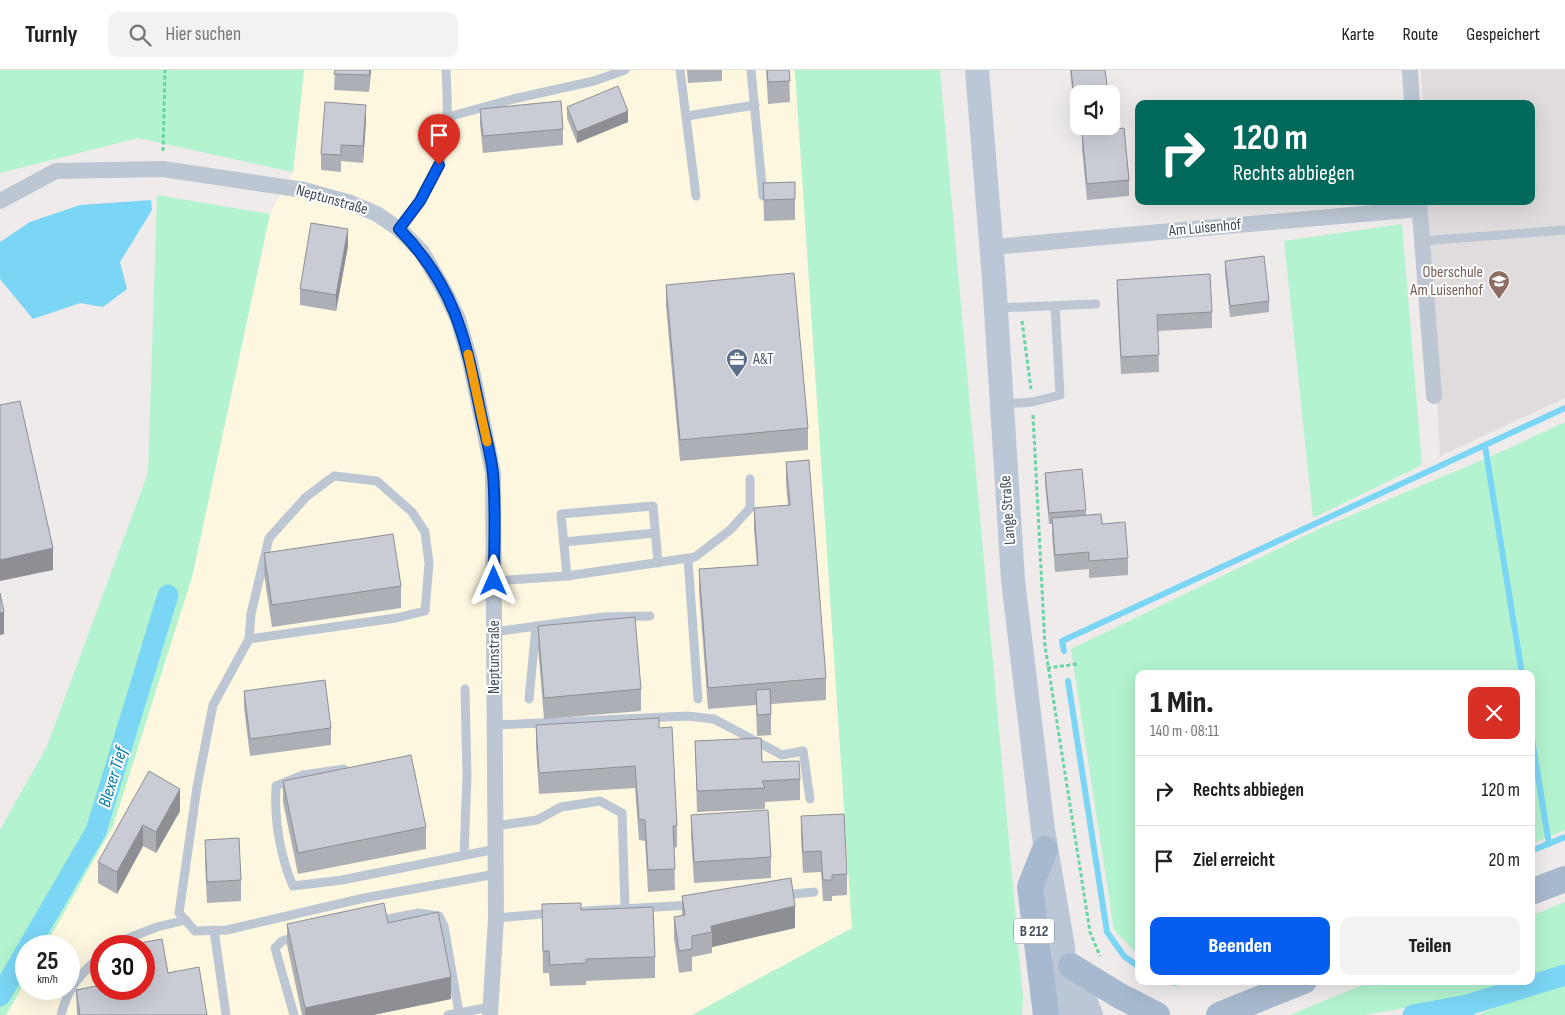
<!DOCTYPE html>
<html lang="de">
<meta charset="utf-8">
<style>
body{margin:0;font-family:"Sofia Sans Condensed",sans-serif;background:#f2f2f2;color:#202124;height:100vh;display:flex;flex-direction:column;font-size:19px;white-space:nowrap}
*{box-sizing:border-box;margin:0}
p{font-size:16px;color:#757577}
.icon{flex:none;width:28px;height:28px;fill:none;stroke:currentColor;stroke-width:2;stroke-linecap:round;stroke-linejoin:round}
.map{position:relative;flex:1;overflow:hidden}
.side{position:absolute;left:1135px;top:600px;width:400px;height:315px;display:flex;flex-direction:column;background:#fff;border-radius:10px;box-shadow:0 5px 20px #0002}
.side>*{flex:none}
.hud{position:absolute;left:1135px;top:30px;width:400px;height:105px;border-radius:10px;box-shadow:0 5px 20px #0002;background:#00695c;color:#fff;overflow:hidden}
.buttons{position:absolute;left:1070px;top:15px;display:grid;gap:10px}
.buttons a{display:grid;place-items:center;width:50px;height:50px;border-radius:10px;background:#fff;box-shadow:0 5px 20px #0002;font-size:25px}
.speed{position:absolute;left:15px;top:865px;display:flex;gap:10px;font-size:25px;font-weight:700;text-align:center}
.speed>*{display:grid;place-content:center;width:65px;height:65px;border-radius:50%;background:#fff;box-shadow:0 5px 20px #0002;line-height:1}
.speed small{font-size:12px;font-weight:400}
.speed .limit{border:8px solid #d22;background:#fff;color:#111}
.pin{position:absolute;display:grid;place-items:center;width:42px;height:42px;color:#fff;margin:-51px -21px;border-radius:50% 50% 50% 0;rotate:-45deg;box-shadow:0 0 5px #0007}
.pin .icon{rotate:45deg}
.me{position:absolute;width:55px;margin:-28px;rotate:0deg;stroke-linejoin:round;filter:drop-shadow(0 0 4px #0008)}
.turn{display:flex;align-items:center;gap:18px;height:105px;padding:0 15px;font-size:22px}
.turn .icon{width:65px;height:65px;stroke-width:2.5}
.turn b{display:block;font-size:35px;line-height:42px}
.round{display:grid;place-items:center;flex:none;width:52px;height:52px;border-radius:10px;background:#f2f2f2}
.headline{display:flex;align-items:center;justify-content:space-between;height:85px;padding:0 15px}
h1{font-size:30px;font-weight:800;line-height:38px}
.button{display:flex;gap:10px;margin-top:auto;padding:10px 15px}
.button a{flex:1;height:58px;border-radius:10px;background:#055eee;color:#fff;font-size:20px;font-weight:800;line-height:58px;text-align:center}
.button a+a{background:#f2f2f2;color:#202124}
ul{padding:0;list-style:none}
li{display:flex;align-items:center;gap:15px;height:70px;padding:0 15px;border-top:1px solid #e0e0e0}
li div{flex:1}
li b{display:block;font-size:19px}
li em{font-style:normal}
header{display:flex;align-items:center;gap:30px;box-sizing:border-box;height:70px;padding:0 25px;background:#fff;border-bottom:1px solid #e0e0e0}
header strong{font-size:24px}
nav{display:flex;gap:28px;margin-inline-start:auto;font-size:18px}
.search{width:350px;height:45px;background:#f2f2f2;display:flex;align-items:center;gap:12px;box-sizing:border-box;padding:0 18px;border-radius:10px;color:#757577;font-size:19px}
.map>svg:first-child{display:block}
.commercial{fill:#fef7e0;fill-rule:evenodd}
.education{fill:#e0dcdd}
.green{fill:#b3f3cf}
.water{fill:#7bd5f5}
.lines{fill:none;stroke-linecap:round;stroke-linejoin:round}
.stream{stroke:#7bd5f5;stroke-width:6}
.canal{stroke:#7bd5f5;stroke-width:21}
.path{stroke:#67d4a4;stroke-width:3;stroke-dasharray:4 2.5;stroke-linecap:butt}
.lane{stroke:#bcc7d3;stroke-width:9}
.street{stroke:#bcc7d3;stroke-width:16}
.secondary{stroke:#bbc7d7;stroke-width:24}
.primary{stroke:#a7b9ce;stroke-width:26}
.wall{fill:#adafb6}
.shaded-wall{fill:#8d8f94}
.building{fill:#c9ccd4;stroke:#8d8f94}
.route-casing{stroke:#033d9b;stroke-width:12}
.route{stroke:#055eee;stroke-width:9}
.slow{stroke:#f59e0b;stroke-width:9}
.labels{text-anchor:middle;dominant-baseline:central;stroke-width:4;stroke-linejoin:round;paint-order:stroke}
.shield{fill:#fff;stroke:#7b838c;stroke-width:1}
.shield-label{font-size:15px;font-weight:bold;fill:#424e5b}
.street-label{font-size:16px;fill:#424e5b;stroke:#fff}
.education-label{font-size:16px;fill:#785e54;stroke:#fff;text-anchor:end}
.service-label{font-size:16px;fill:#4e5e75;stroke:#fff;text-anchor:start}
.water-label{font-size:18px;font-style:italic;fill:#017ba8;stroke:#fff}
</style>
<header>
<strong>Turnly</strong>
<div class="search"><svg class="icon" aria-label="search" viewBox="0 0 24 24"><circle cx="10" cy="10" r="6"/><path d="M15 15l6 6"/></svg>Hier suchen</div>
<nav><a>Karte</a><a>Route</a><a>Gespeichert</a></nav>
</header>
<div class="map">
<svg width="1565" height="945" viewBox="0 0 1565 945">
<rect width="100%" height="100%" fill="#efebeb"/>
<path class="commercial" d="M 304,0 L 795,0 L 852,858 L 692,945 L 6,945 L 26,910 L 26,919 L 69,919 L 69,876 L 45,876 L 113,756 L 192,507 L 270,144 L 293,102 ZM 101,876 L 144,876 L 144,919 L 101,919 Z"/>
<path class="education" d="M 1421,0 L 1565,0 L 1565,328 L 1440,386 L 1427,131 L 1531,131 L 1531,34 L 1423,34 Z"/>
<g class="green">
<path d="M 0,0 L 304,0 L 293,102 L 138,68 L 0,103 Z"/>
<path d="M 795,0 L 940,0 L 1023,928 L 1022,945 L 692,945 L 852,858 Z"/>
<path d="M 157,125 L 270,144 L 192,507 L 113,756 L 45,876 L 26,876 L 26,910 L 6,945 L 0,945 L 0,760 L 47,676 L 148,403 Z"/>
<path d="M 1402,154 L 1422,395 L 1313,448 L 1284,171 Z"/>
<path d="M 1565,352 L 1565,760 L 1531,774 L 1531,604 L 1139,604 L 1139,886 L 1114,860 L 1071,579 L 1321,458 L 1494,385 Z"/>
<path d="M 1565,832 L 1565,896 L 1531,907 L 1531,846 Z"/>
<path d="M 1565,908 L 1565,945 L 1472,945 L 1481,943 Z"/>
<path d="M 1372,911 L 1518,911 L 1476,925 L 1365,945 L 1290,945 Z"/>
</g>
<path class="water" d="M 151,130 L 152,140 L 120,192 L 127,219 L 103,237 L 80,233 L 33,249 L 0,209 L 0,172 L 30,152 L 80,135 Z"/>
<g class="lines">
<g class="stream">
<path d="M 1485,376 L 1522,604"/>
<path d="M 1064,581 L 1062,571 L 1565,338"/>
<path d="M 1068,611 L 1107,862 L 1124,886 L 1139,897"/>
<path d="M 1531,663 L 1549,774"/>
<path d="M 1531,781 L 1565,767"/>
<path d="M 1170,911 L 1175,913 L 1181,911"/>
<path d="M 1467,935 L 1472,945"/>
</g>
<g class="canal">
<path d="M 29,876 L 96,761 L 168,525"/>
<path d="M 0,926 L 26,881"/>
<path d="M 1413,945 L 1467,935 L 1565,905"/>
</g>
<g class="path">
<path d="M 163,81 L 165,0"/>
<path d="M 1022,251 L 1031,319"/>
<path d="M 1033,345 L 1045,576 L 1090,862 L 1100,886"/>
<path d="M 1047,598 L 1077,594"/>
</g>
<g class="lane">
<path d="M 680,0 L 696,126"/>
<path d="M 751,0 L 763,126"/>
<path d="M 687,46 L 755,35"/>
<path d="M 448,47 L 513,29 L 594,11 L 625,0"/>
<path d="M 399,159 C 447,98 450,76 446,0"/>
<path d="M 1421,171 L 1565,160"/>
<path d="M 996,238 L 1096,234"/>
<path d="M 1004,334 L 1032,332 L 1060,325 L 1055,236"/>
<path d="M 564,472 L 655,463"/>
<path d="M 688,489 L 698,629"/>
<path d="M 567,506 L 561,444 L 653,436 L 658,493"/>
<path d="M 494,511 L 567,506 L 695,487 L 730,460 L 750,438 L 750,409"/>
<path d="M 494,562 L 603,547 L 650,546"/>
<path d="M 249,569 L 251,544 L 269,468 L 306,427 L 334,406 L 377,411 L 412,442 L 425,462 L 429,493 L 425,541 L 396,548 L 249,569 L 213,635 L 197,717 L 179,843 L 195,861 L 227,860 L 364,828 L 496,804"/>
<path d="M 529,629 L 536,556"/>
<path d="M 495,655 L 687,646 L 714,649 L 782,685 L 803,681 L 810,729"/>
<path d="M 344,699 L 303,705 L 276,716 C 274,749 280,786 293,816 L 342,810 L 496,779"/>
<path d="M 495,756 L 537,750 L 561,737 L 600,731 L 622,743 L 625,838"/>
<path d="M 464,785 L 467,705 L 465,619"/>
<path d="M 783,825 L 814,822"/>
<path d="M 584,841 L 693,835"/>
<path d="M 496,848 L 553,843"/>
<path d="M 377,851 L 419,843 L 439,846 L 444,856 L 459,943"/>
<path d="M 214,860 L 226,945"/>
<path d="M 113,876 L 118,872 L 157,857 L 186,850"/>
<path d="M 61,945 C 68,917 80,904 101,886"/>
<path d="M 294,945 L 275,878 L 282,871 L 298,866"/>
<path d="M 448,945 L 491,937"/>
</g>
<g class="street">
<path d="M 1410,0 L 1412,34"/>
<path d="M 0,131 L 56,101 L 163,99 L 304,120 L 351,133 L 377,144 L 399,159 L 422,182 L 444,220 L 458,249 L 470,291 L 493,403 L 496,848 L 490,945"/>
<path d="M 1419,131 L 1434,326"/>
<path d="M 992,177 L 1419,139"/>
</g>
<g class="secondary">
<path d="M 977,0 L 994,209 L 1013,510 L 1043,760 L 1063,877 L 1068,945"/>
<path d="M 1072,897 L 1091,945"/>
</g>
<g class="primary">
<path d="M 1045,779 L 1030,817 L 1046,945"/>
<path d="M 1531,822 L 1565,809"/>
<path d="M 1071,896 L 1120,926 L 1157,945"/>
<path d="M 1219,945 L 1304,911"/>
</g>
</g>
<g class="wall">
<path d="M 335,0 L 371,0 L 369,22 L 334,20 Z"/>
<path d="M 687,0 L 722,0 L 722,11 L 688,13 Z"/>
<path d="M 766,0 L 789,0 L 790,32 L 768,34 Z"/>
<path d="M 1070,0 L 1105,0 L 1108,24 L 1079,24 L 1079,36 L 1074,37 Z"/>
<path d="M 567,37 L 628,52 L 577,73 L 567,48 Z"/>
<path d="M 480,39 L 563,59 L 563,75 L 483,83 L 480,55 Z"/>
<path d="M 366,51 L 363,93 L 341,91 L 341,102 L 321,100 L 321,84 Z"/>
<path d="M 1082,63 L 1129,110 L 1129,126 L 1087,130 L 1082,79 Z"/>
<path d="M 795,112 L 795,150 L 764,151 L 763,113 Z"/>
<path d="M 348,176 L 336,241 L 300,235 L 300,219 Z"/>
<path d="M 1225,191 L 1269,231 L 1269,242 L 1230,247 L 1225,202 Z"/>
<path d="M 1117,210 L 1212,242 L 1212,258 L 1158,261 L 1159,302 L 1121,304 L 1117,226 Z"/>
<path d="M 666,215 L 808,358 L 808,380 L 680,391 L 666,236 Z"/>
<path d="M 786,392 L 826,608 L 826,630 L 771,634 L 771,665 L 757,666 L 756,635 L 708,639 L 699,521 L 699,499 L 757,495 L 754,460 L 754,438 L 788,435 L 786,414 Z"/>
<path d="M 1045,403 L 1086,440 L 1086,445 L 1102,454 L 1128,488 L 1128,505 L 1089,508 L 1089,499 L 1055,502 L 1052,465 L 1052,454 L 1049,454 L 1045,414 Z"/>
<path d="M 264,483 L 401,516 L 401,538 L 272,557 L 264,504 Z"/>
<path d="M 538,556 L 641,619 L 641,641 L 544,649 L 538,577 Z"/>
<path d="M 244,621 L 331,658 L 331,675 L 250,686 L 244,638 Z"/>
<path d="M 536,655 L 659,658 L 677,756 L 677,777 L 674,778 L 675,820 L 648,822 L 645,771 L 639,770 L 635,718 L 539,724 L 536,677 Z"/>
<path d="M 695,671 L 762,692 L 800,709 L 800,730 L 765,732 L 765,739 L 697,742 Z"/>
<path d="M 283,711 L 426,757 L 426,779 L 298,804 L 283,732 Z"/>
<path d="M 180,719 L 180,741 L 156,783 L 143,776 L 117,824 L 98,813 L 98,792 Z"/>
<path d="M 691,745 L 771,787 L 771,808 L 694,813 L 691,766 Z"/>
<path d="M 801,746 L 847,804 L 847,825 L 832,826 L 832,831 L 823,831 L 821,802 L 803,803 L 801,768 Z"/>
<path d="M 205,770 L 241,810 L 241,831 L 207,833 L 205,791 Z"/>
<path d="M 682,826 L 795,858 L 712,877 L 712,883 L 692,887 L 692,901 L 679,903 L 674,868 L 674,847 L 682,845 Z"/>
<path d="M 542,834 L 581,840 L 655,887 L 655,908 L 586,911 L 586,915 L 550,916 L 549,903 L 543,903 Z"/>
<path d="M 388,853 L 451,929 L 373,945 L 302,945 L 287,875 L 287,854 Z"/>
<path d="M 101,880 L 101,919 L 168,903 L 207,945 L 77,945 L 76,920 L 100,915 L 98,902 L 98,881 Z"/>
</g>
<g class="shaded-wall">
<path d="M 370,0 L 371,0 L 369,22 Z"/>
<path d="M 366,35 L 366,51 L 363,93 L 363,76 Z"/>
<path d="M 628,41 L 628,52 L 577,73 L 577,62 Z"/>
<path d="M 348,159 L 348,176 L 336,241 L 336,225 Z"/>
<path d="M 53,478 L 53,500 L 0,511 L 0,490 Z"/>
<path d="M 4,542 L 4,564 L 0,565 L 0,543 Z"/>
<path d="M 180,719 L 180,741 L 156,783 L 156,762 Z"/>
<path d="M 143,755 L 143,776 L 117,824 L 117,802 Z"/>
<path d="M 795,836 L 795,858 L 712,877 L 712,862 L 711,856 Z"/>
<path d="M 451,907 L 451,929 L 373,945 L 305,945 L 305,938 Z"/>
</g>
<g class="building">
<path d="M 335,0 L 370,0 L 369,5 L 334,4 Z"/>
<path d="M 767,0 L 789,0 L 790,11 L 768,12 Z"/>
<path d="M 1071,0 L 1105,0 L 1108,22 L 1092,24 L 1079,24 L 1079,25 L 1074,26 Z"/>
<path d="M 618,16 L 628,41 L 577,62 L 567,37 Z"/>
<path d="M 561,31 L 563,59 L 483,66 L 480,39 Z"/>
<path d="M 325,32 L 366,35 L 363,76 L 341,75 L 341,85 L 321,84 Z"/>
<path d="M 1124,58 L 1129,110 L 1087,114 L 1082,63 Z"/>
<path d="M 795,112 L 795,129 L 764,130 L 763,113 Z"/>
<path d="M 311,153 L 348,159 L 336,225 L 300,219 Z"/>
<path d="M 1264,186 L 1269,231 L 1230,236 L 1225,191 Z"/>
<path d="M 794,203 L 808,358 L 680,370 L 666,215 Z"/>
<path d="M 1210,204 L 1212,242 L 1157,245 L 1159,285 L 1121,287 L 1117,210 Z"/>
<path d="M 20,331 L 53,478 L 0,490 L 0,335 Z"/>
<path d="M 809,390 L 826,608 L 708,618 L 699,499 L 758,495 L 754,438 L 790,435 L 786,392 Z"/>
<path d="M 1082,399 L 1086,440 L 1049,443 L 1045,403 Z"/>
<path d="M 1101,444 L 1102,454 L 1125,452 L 1128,488 L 1089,491 L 1089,482 L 1055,485 L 1052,448 Z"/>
<path d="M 393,464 L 401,516 L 272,535 L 264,483 Z"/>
<path d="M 0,523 L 4,542 L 0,543 Z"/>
<path d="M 635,547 L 641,619 L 544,628 L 538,556 Z"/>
<path d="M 325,610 L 331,658 L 250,669 L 244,621 Z"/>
<path d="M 770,619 L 771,644 L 757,645 L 756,620 Z"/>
<path d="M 659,648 L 659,658 L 672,657 L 677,756 L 673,756 L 675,799 L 648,800 L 645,750 L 639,749 L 635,696 L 539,703 L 536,655 Z"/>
<path d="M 761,668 L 762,692 L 799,691 L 800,709 L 762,711 L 765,718 L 697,721 L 695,671 Z"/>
<path d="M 411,685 L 426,757 L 298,783 L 283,711 Z"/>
<path d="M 149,701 L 180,719 L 156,762 L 143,755 L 117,802 L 98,792 Z"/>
<path d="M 768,740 L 771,787 L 694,792 L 691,745 Z"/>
<path d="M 844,744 L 847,804 L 832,805 L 832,810 L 823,810 L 821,781 L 803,782 L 801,746 Z"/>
<path d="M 239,768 L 241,810 L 207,812 L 205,770 Z"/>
<path d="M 791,808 L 795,836 L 711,856 L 712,862 L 692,866 L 692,879 L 679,881 L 674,847 L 685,845 L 682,826 Z"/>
<path d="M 384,833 L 388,853 L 438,842 L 451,907 L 305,938 L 287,854 Z"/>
<path d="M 581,833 L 581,840 L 653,837 L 655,887 L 586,889 L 586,893 L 550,895 L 549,881 L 543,881 L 542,834 Z"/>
<path d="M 162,869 L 168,903 L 199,897 L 207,945 L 80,945 L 76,920 L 101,915 L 101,919 L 144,919 L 144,876 L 123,876 Z"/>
<path d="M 101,880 L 101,902 L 98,881 Z"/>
</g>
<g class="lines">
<g class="route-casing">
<path id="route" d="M 439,95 L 420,131 L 399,159 C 454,215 465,266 480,340 C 484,361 491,383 493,404 C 496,439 494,475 494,511"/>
</g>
<use href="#route" class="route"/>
<path class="slow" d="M 468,284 L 487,372"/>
</g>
<defs>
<g id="school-pin" transform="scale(1.125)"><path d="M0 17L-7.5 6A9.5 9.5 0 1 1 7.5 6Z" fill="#8d6e63" stroke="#fff"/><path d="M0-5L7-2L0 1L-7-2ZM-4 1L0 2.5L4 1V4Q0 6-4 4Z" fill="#fff"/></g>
<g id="office-pin" transform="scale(1.125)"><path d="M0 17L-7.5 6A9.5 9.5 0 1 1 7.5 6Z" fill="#5c6f8a" stroke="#fff"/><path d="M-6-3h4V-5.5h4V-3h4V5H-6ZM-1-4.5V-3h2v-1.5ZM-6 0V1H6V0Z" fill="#fff"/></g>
</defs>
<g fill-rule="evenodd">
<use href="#school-pin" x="1499" y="211"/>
<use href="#office-pin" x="737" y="289"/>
</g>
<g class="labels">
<rect class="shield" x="1014" y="848.5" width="40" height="25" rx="4"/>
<g class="shield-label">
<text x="1034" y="861">B 212</text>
</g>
<g class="street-label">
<text transform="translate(332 130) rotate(16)">Neptunstraße</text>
<text transform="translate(1205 158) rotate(-5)">Am Luisenhof</text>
<text transform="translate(1008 440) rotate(-94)">Lange Straße</text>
<text transform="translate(494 587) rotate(-90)">Neptunstraße</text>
</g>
<g class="education-label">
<text x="1483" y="202">Oberschule<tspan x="1483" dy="18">Am Luisenhof</tspan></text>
</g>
<g class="service-label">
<text x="753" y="289">A&amp;T</text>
</g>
<g class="water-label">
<text transform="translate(113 707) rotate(-73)">Blexer Tief</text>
</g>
</g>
</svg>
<div class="buttons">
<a><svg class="icon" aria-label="sound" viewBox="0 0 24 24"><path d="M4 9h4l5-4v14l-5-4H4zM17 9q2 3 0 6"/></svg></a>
</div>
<div class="speed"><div>25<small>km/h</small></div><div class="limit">30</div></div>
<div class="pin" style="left:439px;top:95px;background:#d93025"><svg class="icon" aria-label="arrive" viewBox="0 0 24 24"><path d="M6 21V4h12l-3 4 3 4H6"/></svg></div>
<svg class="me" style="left:494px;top:511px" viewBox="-20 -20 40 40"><path d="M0-17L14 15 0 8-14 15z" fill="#055eee" stroke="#fff" stroke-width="4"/></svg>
<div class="hud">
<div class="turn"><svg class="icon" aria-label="right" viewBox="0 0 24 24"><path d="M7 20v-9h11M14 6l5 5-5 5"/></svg><div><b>120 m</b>Rechts abbiegen</div></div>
</div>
<section class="side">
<div class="headline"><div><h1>1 Min.</h1><p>140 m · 08:11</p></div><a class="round" style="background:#d93025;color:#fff"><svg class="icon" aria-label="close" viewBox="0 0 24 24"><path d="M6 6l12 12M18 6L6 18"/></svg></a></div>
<ul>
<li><svg class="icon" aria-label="right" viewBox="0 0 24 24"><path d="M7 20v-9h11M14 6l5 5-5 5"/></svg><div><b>Rechts abbiegen</b></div><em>120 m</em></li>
<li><svg class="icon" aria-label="arrive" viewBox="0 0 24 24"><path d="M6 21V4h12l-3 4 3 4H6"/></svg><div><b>Ziel erreicht</b></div><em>20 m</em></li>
</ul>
<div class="button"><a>Beenden</a><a>Teilen</a></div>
</section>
</div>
